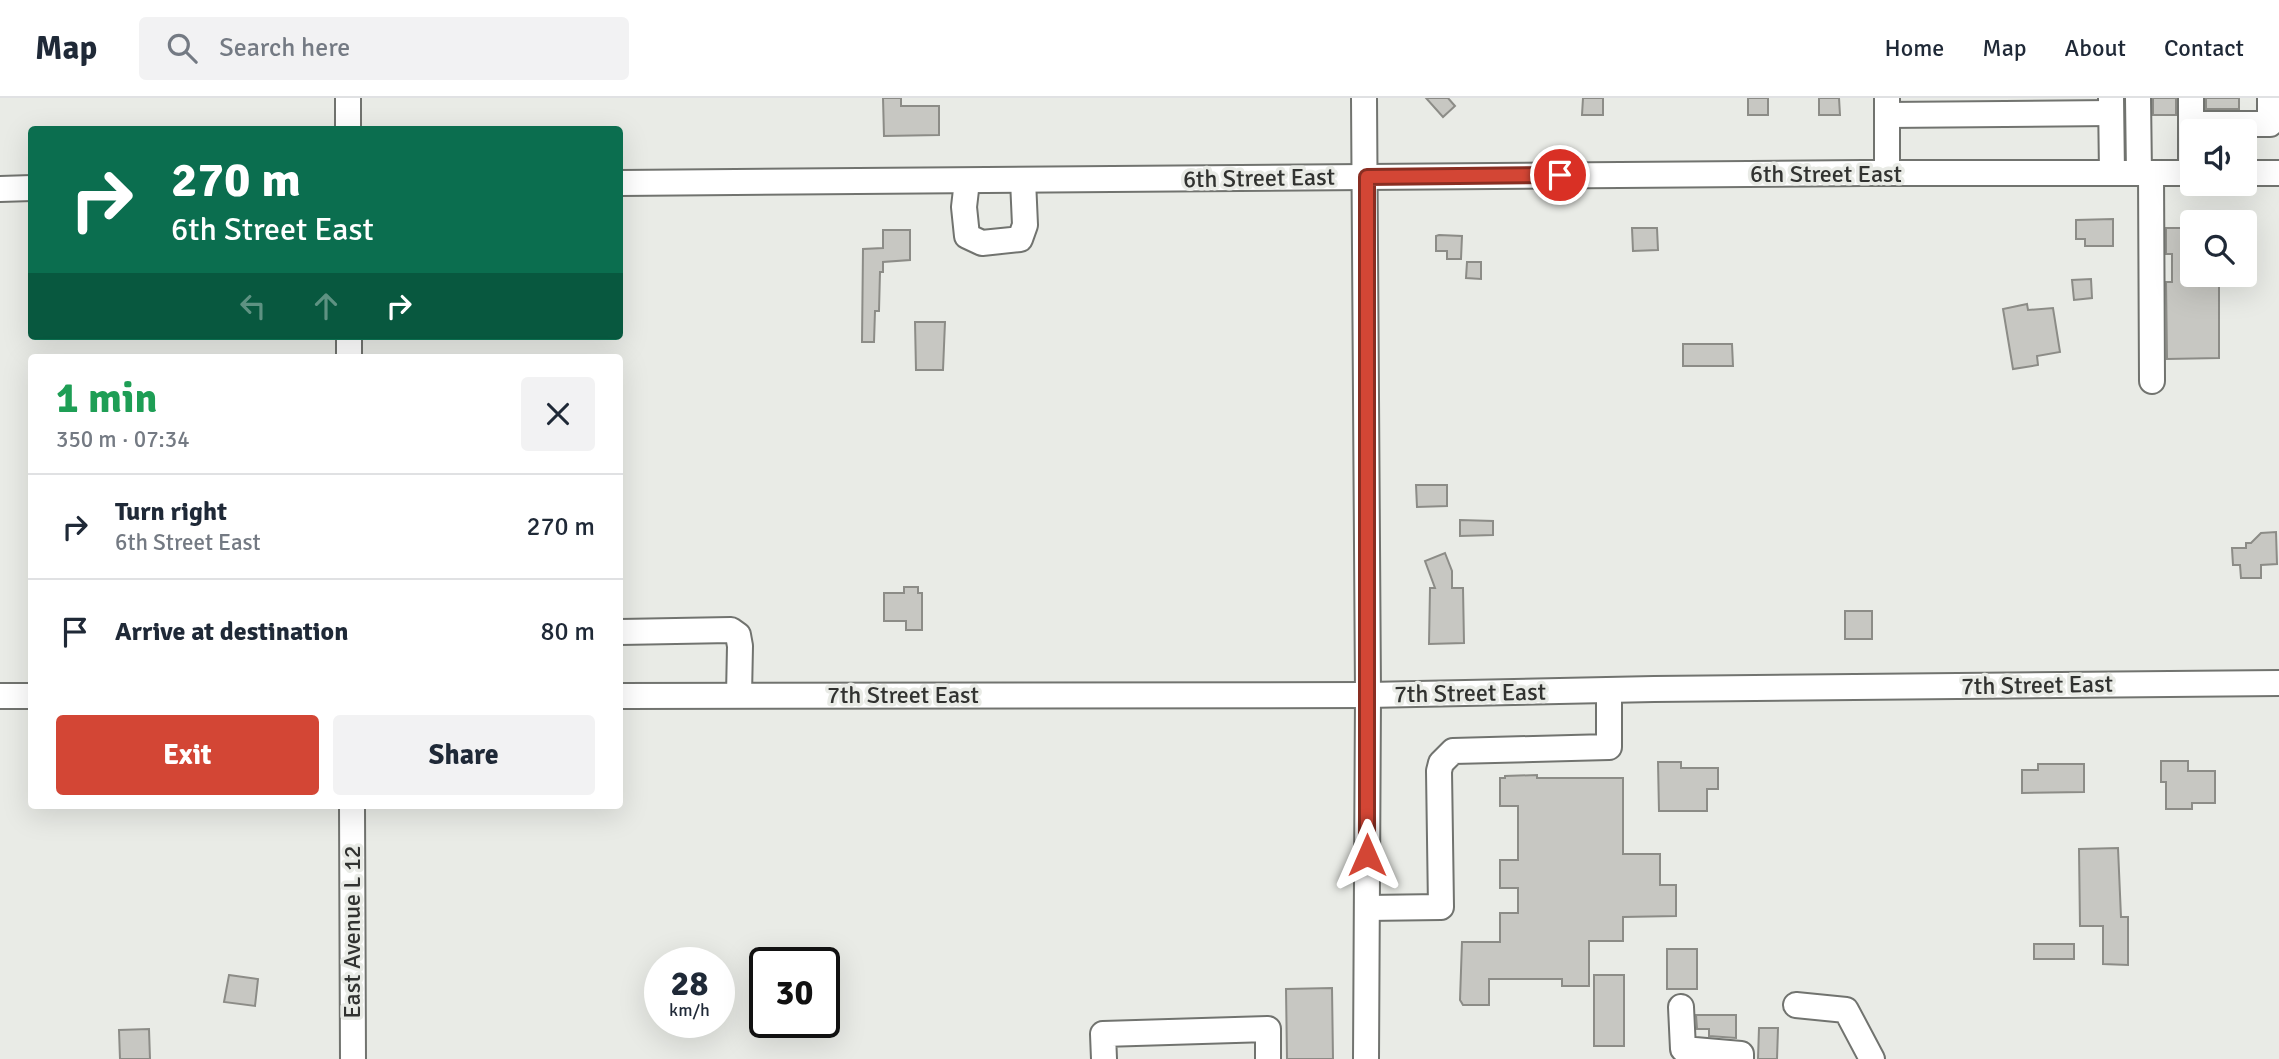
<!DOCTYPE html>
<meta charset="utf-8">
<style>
body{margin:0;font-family:Signika,sans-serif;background:#f2f2f3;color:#1f2937;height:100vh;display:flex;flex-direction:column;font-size:26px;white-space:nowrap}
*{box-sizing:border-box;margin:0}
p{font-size:23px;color:#747a83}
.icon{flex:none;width:38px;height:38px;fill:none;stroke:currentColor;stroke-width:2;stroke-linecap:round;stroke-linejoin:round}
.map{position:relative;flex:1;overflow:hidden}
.panel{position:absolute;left:28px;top:256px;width:595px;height:455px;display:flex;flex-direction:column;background:#fff;border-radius:7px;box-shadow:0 7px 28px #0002}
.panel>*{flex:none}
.hud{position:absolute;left:28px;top:28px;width:595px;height:214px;border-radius:7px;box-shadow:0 7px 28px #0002;background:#0b6e4f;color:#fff;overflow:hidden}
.controls{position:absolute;left:2180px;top:21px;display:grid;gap:14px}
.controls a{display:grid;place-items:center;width:77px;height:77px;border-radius:7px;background:#fff;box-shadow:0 7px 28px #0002;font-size:35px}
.speed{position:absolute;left:644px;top:849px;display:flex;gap:14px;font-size:35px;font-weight:700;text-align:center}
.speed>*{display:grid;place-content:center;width:91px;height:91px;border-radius:50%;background:#fff;box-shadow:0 7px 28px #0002;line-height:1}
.speed small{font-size:18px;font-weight:400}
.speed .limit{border:4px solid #111;border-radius:10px;background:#fff;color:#111}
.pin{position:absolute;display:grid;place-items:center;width:60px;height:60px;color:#fff;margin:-30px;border:4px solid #fff;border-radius:50%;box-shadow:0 2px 7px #0007}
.me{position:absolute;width:77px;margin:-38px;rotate:0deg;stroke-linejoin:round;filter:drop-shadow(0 0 5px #0008)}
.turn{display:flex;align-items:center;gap:24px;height:147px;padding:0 28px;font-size:32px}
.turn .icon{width:91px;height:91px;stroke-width:2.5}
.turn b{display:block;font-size:49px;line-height:60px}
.lanes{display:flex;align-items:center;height:66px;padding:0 28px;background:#0003;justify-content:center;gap:35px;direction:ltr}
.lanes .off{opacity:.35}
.round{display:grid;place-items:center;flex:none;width:74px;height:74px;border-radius:7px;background:#f2f2f3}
.head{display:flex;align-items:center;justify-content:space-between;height:119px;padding:0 28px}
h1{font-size:42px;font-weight:700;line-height:52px;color:#1e9e55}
.primary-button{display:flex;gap:14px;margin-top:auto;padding:14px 28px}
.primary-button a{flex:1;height:80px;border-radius:7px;background:#d34635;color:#fff;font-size:28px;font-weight:700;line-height:80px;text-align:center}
.primary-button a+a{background:#f2f2f3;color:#1f2937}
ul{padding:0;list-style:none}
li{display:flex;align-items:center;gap:21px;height:105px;padding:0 28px;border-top:2px solid #e0e1e3}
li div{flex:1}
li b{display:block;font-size:26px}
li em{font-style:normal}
header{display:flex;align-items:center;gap:42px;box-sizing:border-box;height:98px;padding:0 35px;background:#fff;border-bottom:2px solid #e0e1e3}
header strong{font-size:33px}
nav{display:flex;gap:38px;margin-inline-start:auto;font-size:24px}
.search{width:490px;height:63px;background:#f2f2f3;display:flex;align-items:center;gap:18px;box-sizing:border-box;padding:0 24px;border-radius:7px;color:#747a83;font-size:26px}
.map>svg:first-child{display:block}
.building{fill:#c7c7c2;stroke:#8c8c87;stroke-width:2}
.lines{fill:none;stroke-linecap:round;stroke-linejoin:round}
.minor-casing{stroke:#71736f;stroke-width:28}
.minor{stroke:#fff;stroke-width:24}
.route-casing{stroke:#892e22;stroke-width:18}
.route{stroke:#d34635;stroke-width:12}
.labels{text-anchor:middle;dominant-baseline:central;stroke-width:7;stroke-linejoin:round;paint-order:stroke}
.street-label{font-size:24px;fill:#313230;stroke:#e9ebe6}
</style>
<header>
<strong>Map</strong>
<div class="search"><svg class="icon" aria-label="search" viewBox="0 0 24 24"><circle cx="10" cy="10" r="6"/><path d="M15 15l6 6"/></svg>Search here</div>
<nav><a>Home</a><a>Map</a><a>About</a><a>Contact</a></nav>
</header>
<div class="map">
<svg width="2279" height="961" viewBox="0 0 2279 961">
<rect width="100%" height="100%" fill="#e9ebe6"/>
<g class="building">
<path d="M 883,0 L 901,0 L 901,8 L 939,8 L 939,37 L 884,38 Z"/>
<path d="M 1426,0 L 1448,0 L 1455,8 L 1443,19 Z"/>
<path d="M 1583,0 L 1603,0 L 1603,17 L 1582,17 Z"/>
<rect x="1748" y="0" width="20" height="17"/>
<path d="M 1819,0 L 1839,0 L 1840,17 L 1819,17 Z"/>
<rect x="2153" y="0" width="23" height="17"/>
<rect x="2206" y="0" width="33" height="11"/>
<path d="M 2113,121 L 2113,148 L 2085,148 L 2085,141 L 2076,141 L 2076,122 Z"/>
<path d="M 1632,130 L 1657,130 L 1658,152 L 1633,153 Z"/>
<path d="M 2166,130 L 2193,130 L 2193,184 L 2219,183 L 2219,260 L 2167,261 L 2166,184 L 2172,184 L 2172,156 L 2166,156 Z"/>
<path d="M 883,132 L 910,132 L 910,162 L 883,164 L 883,174 L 880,174 L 879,213 L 875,213 L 874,244 L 862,244 L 863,151 L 883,150 Z"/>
<path d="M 1439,137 L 1462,138 L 1461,161 L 1447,161 L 1447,153 L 1436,153 L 1436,138 Z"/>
<path d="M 1467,164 L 1481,164 L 1481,181 L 1466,180 Z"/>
<path d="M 2091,181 L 2092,200 L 2074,202 L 2072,182 Z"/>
<path d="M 2027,206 L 2028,212 L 2053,210 L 2060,254 L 2037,258 L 2038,267 L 2013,271 L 2003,211 Z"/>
<path d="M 915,224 L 945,224 L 943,272 L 916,272 Z"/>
<path d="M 1683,246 L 1732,246 L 1733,268 L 1683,268 Z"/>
<path d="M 1416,387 L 1447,387 L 1447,408 L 1417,409 Z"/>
<path d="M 1460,422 L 1493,423 L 1493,437 L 1460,438 Z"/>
<path d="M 2276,434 L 2277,466 L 2261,467 L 2261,480 L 2241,480 L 2240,467 L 2233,467 L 2232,450 L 2246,450 L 2246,445 L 2251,445 L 2261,435 Z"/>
<path d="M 1445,455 L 1452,473 L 1452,490 L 1463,490 L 1464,545 L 1429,546 L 1430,490 L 1435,490 L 1425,463 Z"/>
<path d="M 904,489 L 918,489 L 918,495 L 922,495 L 922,532 L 906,532 L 906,523 L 884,523 L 884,495 L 904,495 Z"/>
<rect x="1845" y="513" width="27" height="28"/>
<path d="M 2161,663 L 2188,663 L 2188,673 L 2215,673 L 2215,705 L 2192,705 L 2192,711 L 2166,711 L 2166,684 L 2161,684 Z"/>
<path d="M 1658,664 L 1681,664 L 1681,670 L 1718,670 L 1718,691 L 1707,691 L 1707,713 L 1659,713 Z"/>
<path d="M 2038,666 L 2084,666 L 2084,694 L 2022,695 L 2022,672 L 2038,672 Z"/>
<path d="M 1537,677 L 1537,680 L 1623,680 L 1623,756 L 1660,756 L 1660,787 L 1676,787 L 1676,818 L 1623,819 L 1623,843 L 1589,843 L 1589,888 L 1562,888 L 1562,881 L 1489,881 L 1489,907 L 1463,907 L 1460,902 L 1462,844 L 1500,844 L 1500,815 L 1518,815 L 1518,790 L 1500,790 L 1500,762 L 1518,762 L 1518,708 L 1500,708 L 1500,680 L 1505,680 L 1505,678 Z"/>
<path d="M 2118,750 L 2121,819 L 2128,819 L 2128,867 L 2103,866 L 2103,828 L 2080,828 L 2079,751 Z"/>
<rect x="2034" y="846" width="40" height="15"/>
<rect x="1667" y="851" width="30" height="40"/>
<path d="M 229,877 L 258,881 L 255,908 L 224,904 Z"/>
<rect x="1594" y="877" width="30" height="71"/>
<path d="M 1332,890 L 1333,961 L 1287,961 L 1286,891 Z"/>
<path d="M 1696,917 L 1736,917 L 1736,940 L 1709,938 L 1709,931 L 1697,931 Z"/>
<path d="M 1759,930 L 1778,930 L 1777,961 L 1758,961 Z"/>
<path d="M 149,931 L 150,961 L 120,961 L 119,932 Z"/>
</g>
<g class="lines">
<g class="minor-casing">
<g id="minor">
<path d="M 348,0 L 348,32"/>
<path d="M 1364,0 L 1368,597 L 1366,961"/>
<path d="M 2111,0 L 2112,75"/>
<path d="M 2138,0 L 2139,75"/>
<path d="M 2191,0 L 2191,26"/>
<path d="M 1887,1 L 1887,75"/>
<path d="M 1887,17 L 2111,15"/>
<path d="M 2151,75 L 2152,283"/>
<path d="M 2191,75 L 2191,26 L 2270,26 L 2270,0"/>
<path d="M 2245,75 L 2279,75"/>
<path d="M 967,83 L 964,109 L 967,138 L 982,145 L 1020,141 L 1025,127 L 1023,82"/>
<path d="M 620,85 L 1863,75 L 2193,75"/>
<path d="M 0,91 L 32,90"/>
<path d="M 349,238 L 349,259"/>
<path d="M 620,534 L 731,532 L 738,537 L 740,548 L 739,597"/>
<path d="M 0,598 L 32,598"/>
<path d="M 620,598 L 1368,597 L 1654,591 L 2279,585"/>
<path d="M 352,707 L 353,961"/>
<path d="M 1367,810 L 1441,809 L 1439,673 L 1441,665 L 1453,653 L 1609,649 L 1609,592"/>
<path d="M 1796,907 L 1846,912 L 1872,961"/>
<path d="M 1681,909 L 1683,951 L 1741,956 L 1741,961"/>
<path d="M 1104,961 L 1103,936 L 1268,931 L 1268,961"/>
</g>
</g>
<use href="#minor" class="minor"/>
</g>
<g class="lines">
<g class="route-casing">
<path id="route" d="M 1367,757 L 1367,79 L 1560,77"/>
</g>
<use href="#route" class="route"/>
</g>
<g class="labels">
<g class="street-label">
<text x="1826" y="76">6th Street East</text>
<text transform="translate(1259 80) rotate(-1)">6th Street East</text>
<text transform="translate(2037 587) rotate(-1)">7th Street East</text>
<text transform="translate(1470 595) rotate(-1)">7th Street East</text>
<text x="903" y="597">7th Street East</text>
<text transform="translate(352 834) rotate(-90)">East Avenue L 12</text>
</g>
</g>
</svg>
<div class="controls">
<a><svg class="icon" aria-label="sound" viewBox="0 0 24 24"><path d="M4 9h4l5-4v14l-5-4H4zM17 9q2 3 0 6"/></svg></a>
<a><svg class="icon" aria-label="search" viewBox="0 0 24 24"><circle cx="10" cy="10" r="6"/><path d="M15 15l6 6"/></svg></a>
</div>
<div class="speed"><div>28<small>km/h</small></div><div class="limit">30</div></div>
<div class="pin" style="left:1560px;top:77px;background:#d93025"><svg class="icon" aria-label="arrive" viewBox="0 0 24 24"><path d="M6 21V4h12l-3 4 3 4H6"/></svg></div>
<svg class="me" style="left:1367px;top:757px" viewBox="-20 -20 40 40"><path d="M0-17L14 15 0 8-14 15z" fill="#d34635" stroke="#fff" stroke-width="4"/></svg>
<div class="hud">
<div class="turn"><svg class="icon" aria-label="right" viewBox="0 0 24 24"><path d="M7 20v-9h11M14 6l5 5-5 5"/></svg><div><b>270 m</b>6th Street East</div></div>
<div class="lanes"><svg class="icon off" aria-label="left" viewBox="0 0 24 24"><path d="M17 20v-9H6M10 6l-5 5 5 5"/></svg><svg class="icon off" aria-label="ahead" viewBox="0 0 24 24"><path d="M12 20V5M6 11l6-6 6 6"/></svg><svg class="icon" aria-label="right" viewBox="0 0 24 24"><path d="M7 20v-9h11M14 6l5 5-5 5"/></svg></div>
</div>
<section class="panel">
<div class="head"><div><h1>1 min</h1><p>350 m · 07:34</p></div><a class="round"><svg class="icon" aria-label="close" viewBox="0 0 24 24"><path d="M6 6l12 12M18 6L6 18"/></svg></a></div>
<ul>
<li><svg class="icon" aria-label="right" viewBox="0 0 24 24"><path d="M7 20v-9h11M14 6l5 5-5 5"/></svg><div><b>Turn right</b><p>6th Street East</p></div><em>270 m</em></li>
<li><svg class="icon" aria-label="arrive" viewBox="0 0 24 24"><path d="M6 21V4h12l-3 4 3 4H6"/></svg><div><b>Arrive at destination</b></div><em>80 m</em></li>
</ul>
<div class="primary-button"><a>Exit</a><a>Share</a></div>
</section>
</div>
